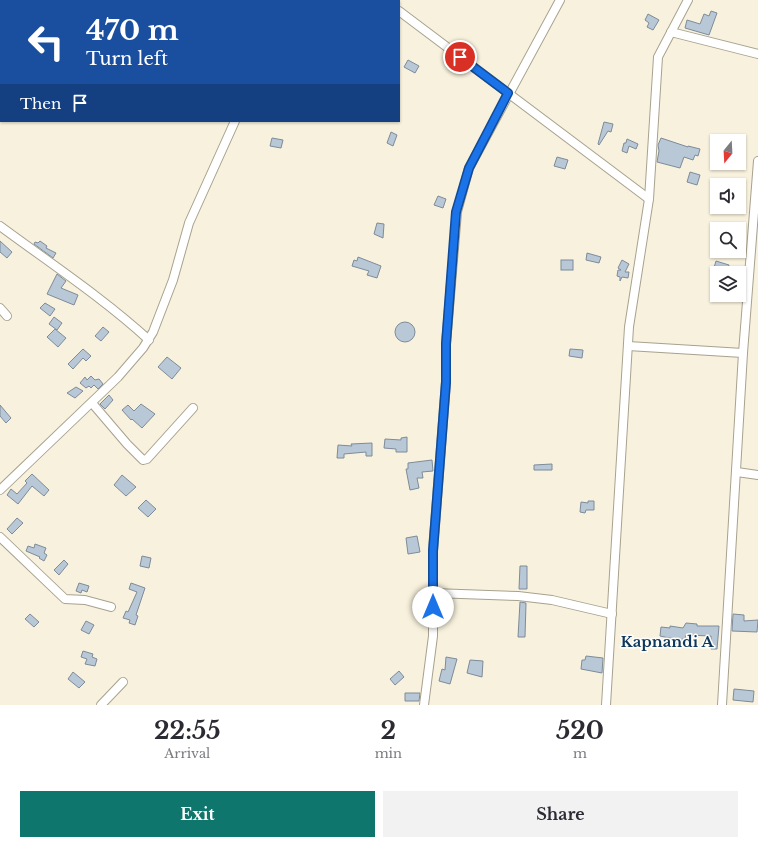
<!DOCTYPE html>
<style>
body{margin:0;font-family:"Libre Baskerville",serif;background:#f2f2f3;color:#2b2b33;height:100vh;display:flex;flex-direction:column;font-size:15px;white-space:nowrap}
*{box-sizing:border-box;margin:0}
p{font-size:13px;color:#7c7c81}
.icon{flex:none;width:22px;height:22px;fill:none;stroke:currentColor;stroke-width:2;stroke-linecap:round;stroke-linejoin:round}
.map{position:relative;height:705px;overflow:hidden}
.panel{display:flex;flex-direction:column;background:#fff;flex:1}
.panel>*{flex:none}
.banner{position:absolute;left:0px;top:0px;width:400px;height:122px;box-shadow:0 1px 3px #0004;background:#1a4fa0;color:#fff;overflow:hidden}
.needle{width:26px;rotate:198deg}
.tools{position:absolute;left:710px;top:134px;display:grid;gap:8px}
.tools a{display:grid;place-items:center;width:36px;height:36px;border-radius:0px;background:#fff;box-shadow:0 1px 3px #0004;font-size:20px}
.pin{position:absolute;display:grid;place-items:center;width:34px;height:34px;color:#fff;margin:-17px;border:2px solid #fff;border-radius:50%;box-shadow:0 1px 4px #0007}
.me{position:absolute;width:44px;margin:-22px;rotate:0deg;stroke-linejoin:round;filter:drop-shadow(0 0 3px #0008)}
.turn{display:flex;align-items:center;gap:14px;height:84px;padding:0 20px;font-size:18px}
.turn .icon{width:52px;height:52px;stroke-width:2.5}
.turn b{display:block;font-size:28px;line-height:34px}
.then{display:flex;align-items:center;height:38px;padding:0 20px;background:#0003;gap:8px;font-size:15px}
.eta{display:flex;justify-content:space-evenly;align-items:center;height:68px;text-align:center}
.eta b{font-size:24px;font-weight:800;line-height:28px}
.primary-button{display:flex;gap:8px;margin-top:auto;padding:8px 20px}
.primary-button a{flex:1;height:46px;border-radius:0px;background:#0f766e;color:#fff;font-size:16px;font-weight:800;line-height:46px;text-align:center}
.primary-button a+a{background:#f2f2f3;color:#2b2b33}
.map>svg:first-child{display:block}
.building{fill:#b9c8d7;stroke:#7e8b99}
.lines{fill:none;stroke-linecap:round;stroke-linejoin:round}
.minor-casing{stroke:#a7a28f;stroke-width:10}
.minor{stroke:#fff;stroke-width:8}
.route-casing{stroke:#114b97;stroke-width:10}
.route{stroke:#1a73e8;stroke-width:7}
.labels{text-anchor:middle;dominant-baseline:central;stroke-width:3;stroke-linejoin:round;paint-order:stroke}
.quarter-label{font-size:15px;font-weight:bold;fill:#0e375c;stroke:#fffefa}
</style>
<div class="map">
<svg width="758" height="705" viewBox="0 0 758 705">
<rect width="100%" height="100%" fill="#f7f1dd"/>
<g class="building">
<path d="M 711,11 L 717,13 L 709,35 L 685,28 L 687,20 L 700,24 L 704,14 L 709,16 Z"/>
<path d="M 648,14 L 659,20 L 653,30 L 647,27 L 649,23 L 645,20 Z"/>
<path d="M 408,60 L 419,66 L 415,73 L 404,67 Z"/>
<path d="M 604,122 L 613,124 L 611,132 L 608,131 L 599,145 L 598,144 Z"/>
<path d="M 391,132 L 397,135 L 393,146 L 387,143 Z"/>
<path d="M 272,138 L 283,140 L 281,148 L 270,146 Z"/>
<path d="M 661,138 L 688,147 L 688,146 L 700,149 L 698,156 L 695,155 L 693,160 L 684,157 L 680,168 L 657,162 L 659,151 L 658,145 Z"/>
<path d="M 627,139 L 638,144 L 636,149 L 629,146 L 627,153 L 622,151 L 624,143 L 626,143 Z"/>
<path d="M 557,157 L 568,160 L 565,169 L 554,166 Z"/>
<path d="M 690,172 L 700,175 L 697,185 L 687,182 Z"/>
<path d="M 438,196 L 446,199 L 443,208 L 434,205 Z"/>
<path d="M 377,223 L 384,224 L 383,238 L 374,234 Z"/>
<path d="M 0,241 L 12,252 L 7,258 L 0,252 Z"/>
<path d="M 40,241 L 47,246 L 46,248 L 56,253 L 53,258 L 34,244 L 35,242 L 38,243 Z"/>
<path d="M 587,253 L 601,257 L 599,263 L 586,260 Z"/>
<path d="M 358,257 L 381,266 L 377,278 L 367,275 L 369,271 L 352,266 L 354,260 L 357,261 Z"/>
<rect x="561" y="260" width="12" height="10"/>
<path d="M 622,260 L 629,264 L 625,272 L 629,272 L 628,278 L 622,277 L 620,281 L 620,277 L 617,276 L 618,270 L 621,270 L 618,268 Z"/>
<path d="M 716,261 L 729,265 L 727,273 L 713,271 Z"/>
<path d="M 57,274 L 66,281 L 61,288 L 78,295 L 74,305 L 47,294 Z"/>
<path d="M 45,303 L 55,309 L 50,316 L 40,308 Z"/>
<path d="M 54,317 L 62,323 L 57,330 L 49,324 Z"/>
<circle cx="405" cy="332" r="10"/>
<path d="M 103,327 L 109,332 L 101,341 L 95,336 Z"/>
<path d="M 55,329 L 66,338 L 58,347 L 47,337 Z"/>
<path d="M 83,349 L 91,356 L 86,361 L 83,358 L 73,369 L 68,364 Z"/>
<path d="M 570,349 L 583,350 L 582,358 L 569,356 Z"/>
<path d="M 167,357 L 181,368 L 172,379 L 158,367 Z"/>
<path d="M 91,376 L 95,380 L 99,379 L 103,384 L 98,389 L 94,385 L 91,388 L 89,386 L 86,388 L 80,383 L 85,377 L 87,380 Z"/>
<path d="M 76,387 L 83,391 L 75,398 L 67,393 Z"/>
<path d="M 109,395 L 113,400 L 105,409 L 100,404 Z"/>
<path d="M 141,404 L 155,414 L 142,428 L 132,419 L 131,420 L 122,410 L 128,405 L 134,411 Z"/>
<path d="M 0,405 L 11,418 L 6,423 L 0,416 Z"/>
<path d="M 407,437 L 407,452 L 396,452 L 396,449 L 384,448 L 385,439 L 401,440 L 401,438 Z"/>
<path d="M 372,443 L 372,456 L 366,456 L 366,452 L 344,454 L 344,458 L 337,458 L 338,445 L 352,446 L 351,444 Z"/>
<path d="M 432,460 L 433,471 L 422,472 L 423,478 L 417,478 L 419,488 L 410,490 L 406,469 L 408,469 L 408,463 Z"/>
<path d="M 552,464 L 552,470 L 534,470 L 534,465 Z"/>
<path d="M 32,474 L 49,490 L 44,496 L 32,486 L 18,504 L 7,495 L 11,489 L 17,494 L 27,483 L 25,481 Z"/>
<path d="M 122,475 L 136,487 L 126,496 L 114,485 Z"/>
<path d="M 146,500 L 156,509 L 148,517 L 138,508 Z"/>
<path d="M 588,501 L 594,501 L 594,510 L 586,510 L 585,513 L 580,512 L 581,502 L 588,503 Z"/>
<path d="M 17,518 L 23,523 L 12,534 L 7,529 Z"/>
<path d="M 417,536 L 420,552 L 408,554 L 406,538 Z"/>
<path d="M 35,544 L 46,548 L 44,553 L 47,555 L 44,561 L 39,558 L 40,557 L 26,551 L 28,546 L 34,548 Z"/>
<path d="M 142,556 L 151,558 L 149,568 L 140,566 Z"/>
<path d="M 64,560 L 68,564 L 59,575 L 54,570 Z"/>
<path d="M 520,566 L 527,566 L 527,589 L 519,589 Z"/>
<path d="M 79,583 L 89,586 L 87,592 L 82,590 L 81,593 L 76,591 Z"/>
<path d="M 131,583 L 145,588 L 136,615 L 138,616 L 135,625 L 129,623 L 130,620 L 123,618 L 126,611 L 128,612 L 137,592 L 129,589 Z"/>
<path d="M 520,602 L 526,603 L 525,637 L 518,637 Z"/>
<path d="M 30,614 L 39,622 L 34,627 L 25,619 Z"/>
<path d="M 733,614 L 744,615 L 744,621 L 758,620 L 757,632 L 732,631 Z"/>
<path d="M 86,621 L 94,625 L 89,634 L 81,630 Z"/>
<path d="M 686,623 L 697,624 L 697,626 L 719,626 L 717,649 L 711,649 L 711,636 L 686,635 L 685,639 L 682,639 L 681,644 L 673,643 L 674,639 L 660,636 L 661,627 L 670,628 L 670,626 L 683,628 Z"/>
<path d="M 83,651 L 93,654 L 92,657 L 97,659 L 95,666 L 85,664 L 87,659 L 81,657 Z"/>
<path d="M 586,656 L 603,658 L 602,673 L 581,669 L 582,660 L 585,660 Z"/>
<path d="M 446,657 L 457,659 L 450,684 L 439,681 L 442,669 L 445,670 Z"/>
<path d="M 470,660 L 483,661 L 482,677 L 467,673 Z"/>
<path d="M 399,671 L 404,677 L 395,685 L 390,679 Z"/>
<path d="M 73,672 L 85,682 L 79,688 L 68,679 Z"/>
<path d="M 734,689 L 754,691 L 753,702 L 733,700 Z"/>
<path d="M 405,693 L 420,693 L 419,701 L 405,701 Z"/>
</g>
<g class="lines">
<g class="minor-casing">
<g id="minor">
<path d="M 384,0 L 385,1"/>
<path d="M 50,1 L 50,0"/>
<path d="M 297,1 L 298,0"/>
<path d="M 399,11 L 649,199"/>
<path d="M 671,32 L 758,54"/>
<path d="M 0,106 L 1,104"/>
<path d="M 0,226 C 50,263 103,298 149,340"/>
<path d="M 0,308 L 7,316"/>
<path d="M 628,346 L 743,353"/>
<path d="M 92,403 L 127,444 L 143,460 L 147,459 L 193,408"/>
<path d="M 737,472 L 758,475"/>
<path d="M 0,490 L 118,377 L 143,348 L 153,332 L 173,280 L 189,223 L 235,121"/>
<path d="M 0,537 L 65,599 L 85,600 L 111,607"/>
<path d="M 433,593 L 518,596 L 552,600 L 612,614"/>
<path d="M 101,705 L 123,682"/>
<path d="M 424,705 L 433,636 L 433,551 L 446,382 L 446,344 L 457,212 L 469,168 L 560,0"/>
<path d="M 606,705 L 629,327 L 649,199 L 658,57 L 688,0"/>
<path d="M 722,705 L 743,353 L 758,161"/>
</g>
</g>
<use href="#minor" class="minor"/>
</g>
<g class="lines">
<g class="route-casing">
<path id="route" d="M 433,607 L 433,551 L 446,382 L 446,344 L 456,212 L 469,168 L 508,93 L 460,57"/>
</g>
<use href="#route" class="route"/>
</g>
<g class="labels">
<g class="quarter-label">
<text x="667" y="641">Kapnandi A</text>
</g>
</g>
</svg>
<div class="tools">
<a><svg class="needle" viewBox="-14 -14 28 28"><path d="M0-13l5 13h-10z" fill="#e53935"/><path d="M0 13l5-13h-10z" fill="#7c7c81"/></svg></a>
<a><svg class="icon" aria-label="sound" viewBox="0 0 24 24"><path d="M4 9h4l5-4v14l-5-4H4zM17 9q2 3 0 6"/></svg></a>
<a><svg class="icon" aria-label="search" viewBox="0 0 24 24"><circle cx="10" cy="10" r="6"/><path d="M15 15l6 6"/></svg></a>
<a><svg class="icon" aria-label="layers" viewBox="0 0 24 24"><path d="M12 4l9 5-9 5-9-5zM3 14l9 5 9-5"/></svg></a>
</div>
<div class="pin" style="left:460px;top:57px;background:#d93025"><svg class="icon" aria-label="arrive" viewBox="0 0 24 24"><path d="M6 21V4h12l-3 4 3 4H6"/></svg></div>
<svg class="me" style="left:433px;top:607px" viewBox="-20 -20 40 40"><circle r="19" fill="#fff"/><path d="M0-13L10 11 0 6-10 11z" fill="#1a73e8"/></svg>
<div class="banner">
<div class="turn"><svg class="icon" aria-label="left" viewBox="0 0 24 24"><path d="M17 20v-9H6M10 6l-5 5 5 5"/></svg><div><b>470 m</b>Turn left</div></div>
<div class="then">Then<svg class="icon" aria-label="arrive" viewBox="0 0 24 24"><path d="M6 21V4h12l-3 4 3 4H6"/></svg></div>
</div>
</div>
<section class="panel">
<div class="eta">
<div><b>22:55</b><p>Arrival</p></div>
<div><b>2</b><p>min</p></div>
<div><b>520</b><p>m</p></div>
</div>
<div class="primary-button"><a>Exit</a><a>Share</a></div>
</section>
